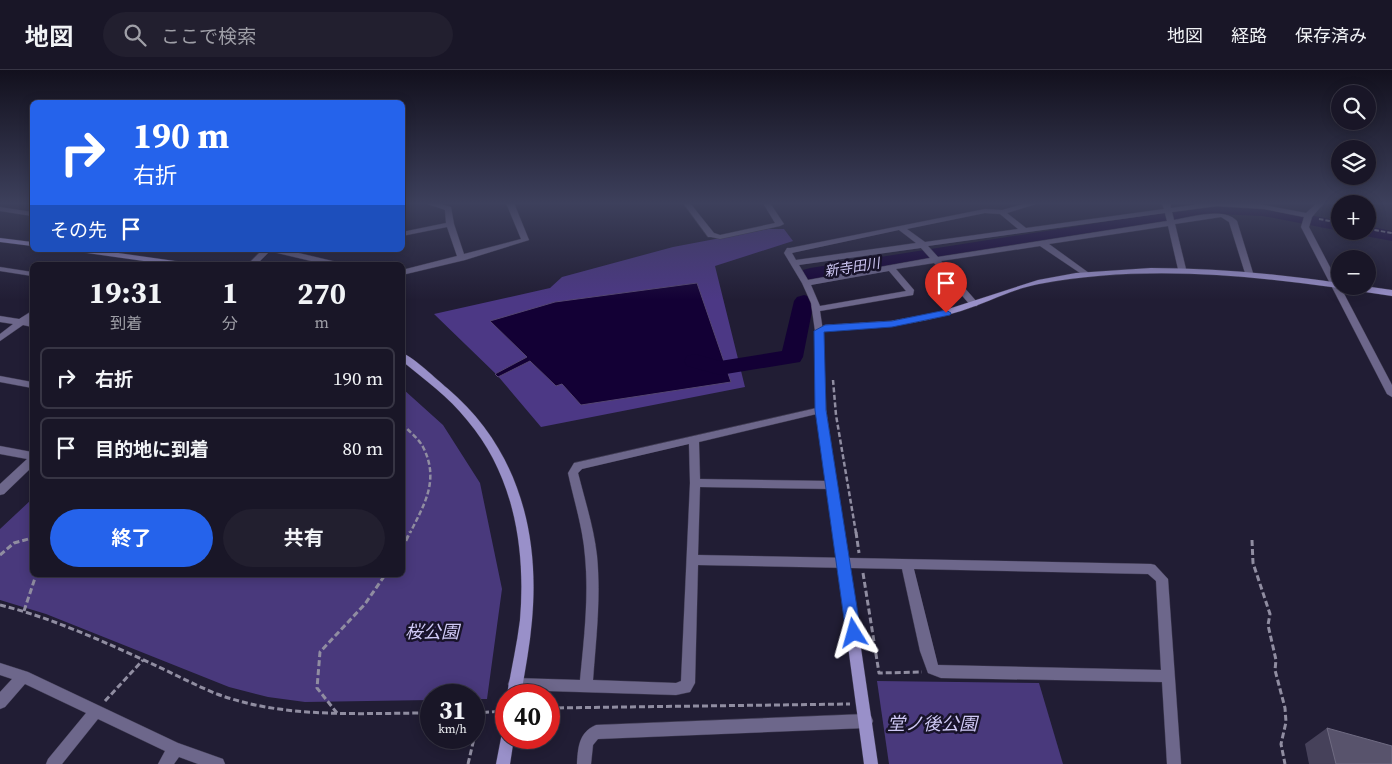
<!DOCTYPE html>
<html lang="ja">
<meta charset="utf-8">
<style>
body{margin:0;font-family:"Source Serif 4","Noto Sans JP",serif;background:#221f2f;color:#f1f3f6;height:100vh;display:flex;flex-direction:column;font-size:19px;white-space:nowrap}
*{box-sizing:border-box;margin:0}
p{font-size:16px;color:#9f9fa7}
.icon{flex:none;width:28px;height:28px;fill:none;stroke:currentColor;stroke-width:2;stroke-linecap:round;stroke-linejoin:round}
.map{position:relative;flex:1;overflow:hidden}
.drawer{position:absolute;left:30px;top:192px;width:375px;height:315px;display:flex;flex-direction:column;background:#191627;border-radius:8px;box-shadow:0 2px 12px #0003,0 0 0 1px #373544}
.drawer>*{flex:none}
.banner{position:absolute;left:30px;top:30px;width:375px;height:152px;border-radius:8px;box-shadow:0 2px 12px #0003,0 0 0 1px #373544;background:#2563eb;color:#fff;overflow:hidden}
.controls{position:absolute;left:1331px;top:15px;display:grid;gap:10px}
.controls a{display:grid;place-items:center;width:45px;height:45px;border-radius:50%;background:#191627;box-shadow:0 2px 12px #0003,0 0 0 1px #373544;font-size:25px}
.speed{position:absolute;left:420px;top:614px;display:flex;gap:10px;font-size:25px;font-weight:700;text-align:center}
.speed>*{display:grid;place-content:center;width:65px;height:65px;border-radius:50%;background:#191627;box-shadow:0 2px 12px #0003,0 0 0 1px #373544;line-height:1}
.speed small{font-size:12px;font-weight:400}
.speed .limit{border:8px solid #d22;background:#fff;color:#111}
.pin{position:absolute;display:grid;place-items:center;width:42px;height:42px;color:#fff;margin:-51px -21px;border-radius:50% 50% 50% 0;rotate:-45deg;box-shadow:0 0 5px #0007}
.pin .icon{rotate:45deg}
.me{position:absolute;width:55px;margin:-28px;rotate:352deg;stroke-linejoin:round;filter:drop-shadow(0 0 4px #0008)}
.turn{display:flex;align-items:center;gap:18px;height:105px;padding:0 20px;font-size:22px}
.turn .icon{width:65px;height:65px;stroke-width:2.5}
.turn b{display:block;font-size:35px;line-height:42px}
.then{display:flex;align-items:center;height:48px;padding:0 20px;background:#0003;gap:10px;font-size:19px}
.eta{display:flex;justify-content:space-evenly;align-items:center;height:85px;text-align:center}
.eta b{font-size:30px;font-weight:700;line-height:35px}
.action{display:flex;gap:10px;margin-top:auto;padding:10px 20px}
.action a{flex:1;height:58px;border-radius:30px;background:#2563eb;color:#fff;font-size:20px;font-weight:700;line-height:58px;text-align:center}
.action a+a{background:#221f2f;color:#f1f3f6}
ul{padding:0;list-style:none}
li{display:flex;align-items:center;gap:15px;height:62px;margin:0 10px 8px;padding:0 10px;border:2px solid #373544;border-radius:8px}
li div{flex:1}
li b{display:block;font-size:19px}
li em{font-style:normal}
header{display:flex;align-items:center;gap:30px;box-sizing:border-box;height:70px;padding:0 25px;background:#191627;border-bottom:1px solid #373544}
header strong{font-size:24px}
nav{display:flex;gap:28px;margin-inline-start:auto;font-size:18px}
.search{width:350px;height:45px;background:#221f2f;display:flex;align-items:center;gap:12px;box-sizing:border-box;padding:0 18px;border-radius:28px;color:#9f9fa7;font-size:19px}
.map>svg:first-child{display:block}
.green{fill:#49397c}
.forest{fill:#4c3885}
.water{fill:#130035;stroke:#544671}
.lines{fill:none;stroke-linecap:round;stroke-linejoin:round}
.river{fill:#130035;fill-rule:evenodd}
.street-casing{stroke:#3e3a50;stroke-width:1}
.secondary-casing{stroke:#3e3a50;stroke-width:1}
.path-far2{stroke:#908da1;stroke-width:2;stroke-dasharray:4.5 2;stroke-linecap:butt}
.path-far1{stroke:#908da1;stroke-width:2.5;stroke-dasharray:5 2.5;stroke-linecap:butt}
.path{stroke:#908da1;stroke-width:3;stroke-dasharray:6 3;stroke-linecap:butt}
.street{fill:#6d678b;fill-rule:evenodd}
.secondary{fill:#9990c9;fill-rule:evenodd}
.wall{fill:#46415a}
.building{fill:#58536c;stroke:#6f6b82}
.route{fill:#2563eb;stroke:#184099}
.labels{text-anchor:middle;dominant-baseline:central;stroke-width:5;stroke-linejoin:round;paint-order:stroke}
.far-water-label{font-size:14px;font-style:italic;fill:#cfc8f5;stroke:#18132a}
.near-park-label{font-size:18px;font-style:italic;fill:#d0caf6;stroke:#18132a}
</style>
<header>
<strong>地図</strong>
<div class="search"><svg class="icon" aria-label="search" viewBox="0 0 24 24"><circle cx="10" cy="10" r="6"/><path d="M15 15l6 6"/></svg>ここで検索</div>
<nav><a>地図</a><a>経路</a><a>保存済み</a></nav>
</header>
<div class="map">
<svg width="1392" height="694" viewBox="0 0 1392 694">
<rect width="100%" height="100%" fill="#211d34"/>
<g class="green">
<path d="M 403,319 L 443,355 L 480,413 L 502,519 L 487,629 L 474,629 L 474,625 L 431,625 L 431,630 L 305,632 L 268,627 L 229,617 L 46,544 L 0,530 L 0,459 L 32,429 L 32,505 L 402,505 Z"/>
<path d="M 877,611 L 1039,613 L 1063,694 L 889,694 Z"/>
</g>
<path class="forest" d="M 768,159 L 784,159 L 793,171 L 715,196 L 745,317 L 541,357 L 497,305 L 434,244 L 550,218 L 562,207 L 673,177 Z"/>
<path class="water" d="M 697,213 L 731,312 L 581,335 L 562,314 L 556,316 L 530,291 L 498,307 L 495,304 L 527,287 L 490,251 L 555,232 Z"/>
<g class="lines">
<g class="river">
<path d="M 1218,134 L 1263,136 L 1340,151 L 1340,161 L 1263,146 L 1218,144 L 810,210 L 803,208 L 800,204 L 803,200 L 810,198 Z"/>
<path d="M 1368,156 L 1392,161 L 1392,171 L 1360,165 L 1357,161 L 1368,161 Z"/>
<path d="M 804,225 L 811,227 L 814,231 L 803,287 L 800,292 L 720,305 L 687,296 L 684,291 L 687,286 L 695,284 L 720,291 L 782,281 L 794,231 L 797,227 Z"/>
</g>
<g class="street-casing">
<g id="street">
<path d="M 425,133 L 437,133 L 451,137 L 454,154 L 464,184 L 521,169 L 506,133 L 514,133 L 529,170 L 465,190 L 402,205 L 402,200 L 457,186 L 447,157 L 402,166 L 402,162 L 446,153 L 445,140 Z"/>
<path d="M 683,133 L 690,133 L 714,163 L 720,165 L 775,153 L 763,133 L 770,133 L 784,154 L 780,156 L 720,169 L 711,167 L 708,167 Z"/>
<path d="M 1027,133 L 1039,133 L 1007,143 L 1026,158 L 1164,139 L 1162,133 L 1170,133 L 1171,138 L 1207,133 L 1239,133 L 1264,135 L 1306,143 L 1317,133 L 1324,133 L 1312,147 L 1309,157 L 1392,315 L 1392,327 L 1387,324 L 1301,157 L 1304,147 L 1264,139 L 1217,136 L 1172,142 L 1174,150 C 1191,147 1224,137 1237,151 L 1253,203 L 1249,205 L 1245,203 L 1229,152 L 1221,147 L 1175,154 L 1186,199 L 1182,201 L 1178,199 L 1168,156 L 1049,174 L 1089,203 L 1090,205 L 1086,207 L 1040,176 L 941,191 L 977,232 L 978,234 L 977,236 L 971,236 L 934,193 L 896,199 L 914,220 L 913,225 L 820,241 L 823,261 L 819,264 L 815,261 L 811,233 L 802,213 L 784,183 L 787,178 L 790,178 L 985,139 L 1002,140 ZM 985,143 L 1000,144 L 1018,159 L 925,172 L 907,159 ZM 1165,143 L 1167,151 L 938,187 L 928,176 ZM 899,160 L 916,173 L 796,190 L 792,183 ZM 921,178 L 930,188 L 808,210 L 799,195 ZM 889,201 L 906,221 L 820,236 L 811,215 Z"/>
<path d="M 0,137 L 32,142 L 32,146 L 0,141 Z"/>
<path d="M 262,180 L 271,180 L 256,195 L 247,195 Z"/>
<path d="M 272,180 L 286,180 L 341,193 L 342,195 L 328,195 L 273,182 Z"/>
<path d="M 0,197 L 32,202 L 32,206 L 0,201 Z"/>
<path d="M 32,241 L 32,248 L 29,251 L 32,251 L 32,257 L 23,255 L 0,271 L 0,264 L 13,254 L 0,252 L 0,246 L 19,249 Z"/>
<path d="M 0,306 L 32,312 L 32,318 L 0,312 Z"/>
<path d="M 821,337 L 825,338 L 826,340 L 825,342 L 699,372 L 700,409 L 832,411 L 836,412 L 837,415 L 836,418 L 832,419 L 700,417 L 698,485 L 1151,494 L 1155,495 L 1168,509 L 1181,694 L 1167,694 L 1162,612 L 941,608 L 928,603 L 920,581 L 902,499 L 698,495 L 695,613 L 690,622 L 676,625 L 515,620 L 510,619 L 508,614 L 510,609 L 515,608 L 580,610 C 584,569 589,527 585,486 C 583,458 574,431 568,403 L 574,393 ZM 689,374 L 690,413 L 681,611 L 676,613 L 593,610 C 596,569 601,528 597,486 C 594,458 585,431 578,403 L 582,399 ZM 914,499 L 1148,504 L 1156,511 L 1161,600 L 938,595 Z"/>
<path d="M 0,376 L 32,382 L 32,397 L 4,424 L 0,425 L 0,414 L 27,389 L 0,384 Z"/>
<path d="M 0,593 L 28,602 L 178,673 L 223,689 L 225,694 L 198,694 L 179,687 L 174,694 L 158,694 L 165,681 L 98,649 L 62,694 L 46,694 L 48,689 L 86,643 L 25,614 L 5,637 L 0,639 L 0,622 L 12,609 L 0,605 Z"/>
<path d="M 866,644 L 871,646 L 873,651 L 871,656 L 866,658 L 598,669 L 593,675 L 591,694 L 577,694 C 578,677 579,662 596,655 Z"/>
</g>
</g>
<g class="secondary-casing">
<g id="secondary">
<path d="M 0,168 L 32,172 L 32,176 L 0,172 Z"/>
<path d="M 76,180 L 97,180 L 189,193 L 193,195 L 172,195 L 80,182 Z"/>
<path d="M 1151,198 C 1215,198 1277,204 1340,213 L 1340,216 L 1364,216 L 1392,220 L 1392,226 C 1276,208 1157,192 1039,214 C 1012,219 987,233 961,241 C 917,255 872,259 827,261 L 823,262 L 826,340 L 878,694 L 864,694 L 816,340 L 815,261 L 825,255 L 891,251 L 939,242 L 1038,210 L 1076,203 Z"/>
<path d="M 402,283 C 415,288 436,309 447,318 C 517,377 540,461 532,550 C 530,575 525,600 521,625 L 507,625 C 511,600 517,575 520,550 C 526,479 514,405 467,350 C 449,327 425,310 402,291 Z"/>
<path d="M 506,661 L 506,668 L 514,668 L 510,694 L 496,694 L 502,663 Z"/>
</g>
</g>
<g class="path-far2">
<path d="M 1319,149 L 1340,153"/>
<path d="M 1368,159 L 1392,163"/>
</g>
<g class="path-far1">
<path d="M 833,310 L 836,345 L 856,463"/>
<path d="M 402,354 C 409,361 419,369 423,377 C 440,410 424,435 410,463"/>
</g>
<g class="path">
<path d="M 856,462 L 859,483"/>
<path d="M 1252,470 L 1253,493 L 1270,544 L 1268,555 L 1276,590 L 1275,600 L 1285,638 L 1286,652 L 1281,674 L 1285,694"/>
<path d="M 402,479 L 410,462"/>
<path d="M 0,485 L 14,473 L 32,468"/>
<path d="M 863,503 L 879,603 L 922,602"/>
<path d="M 0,535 C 53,548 109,574 159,597 C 178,606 197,616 217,624 C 284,649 361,643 431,643"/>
<path d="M 24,541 L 36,505"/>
<path d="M 105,631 L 143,590"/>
<path d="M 549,638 L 850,634"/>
<path d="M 337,643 L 317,618 L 320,582 L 365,534 L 385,505"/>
<path d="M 474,643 L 506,641"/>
<path d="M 468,694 L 480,643"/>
</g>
<use href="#street" class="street"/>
<use href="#secondary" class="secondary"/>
</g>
<path class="wall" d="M 1327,658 L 1392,694 L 1309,694 L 1305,674 Z"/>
<path class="building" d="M 1327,658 L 1392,676 L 1392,694 L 1336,694 Z"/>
<linearGradient id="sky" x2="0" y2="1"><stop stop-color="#12101d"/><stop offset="0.58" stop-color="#3d405c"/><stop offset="1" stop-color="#3d405c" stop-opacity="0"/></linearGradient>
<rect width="1392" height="230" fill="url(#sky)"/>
<path class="route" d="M 946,240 L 951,243 L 950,245 L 892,257 L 824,262 L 826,340 L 861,563 L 859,567 L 854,569 L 848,567 L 846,563 L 815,340 L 814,261 L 825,255 L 892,251 Z"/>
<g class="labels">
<g class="far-water-label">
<text transform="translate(852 197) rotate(-9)">新寺田川</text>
</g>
<g class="near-park-label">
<text x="432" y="561">桜公園</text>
<text x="932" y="653">堂ノ後公園</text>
</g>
</g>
</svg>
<div class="controls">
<a><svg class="icon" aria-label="search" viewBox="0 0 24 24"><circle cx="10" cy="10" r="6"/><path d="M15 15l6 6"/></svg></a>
<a><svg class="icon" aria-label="layers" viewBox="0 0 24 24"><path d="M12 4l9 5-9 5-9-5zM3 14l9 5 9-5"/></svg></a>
<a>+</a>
<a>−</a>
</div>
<div class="speed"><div>31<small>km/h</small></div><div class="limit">40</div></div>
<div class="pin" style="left:946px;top:243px;background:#d93025"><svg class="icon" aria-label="arrive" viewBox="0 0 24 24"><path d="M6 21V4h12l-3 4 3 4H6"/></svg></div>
<svg class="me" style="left:854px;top:563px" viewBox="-20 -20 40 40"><path d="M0-17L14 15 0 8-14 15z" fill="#2563eb" stroke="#fff" stroke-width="4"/></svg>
<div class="banner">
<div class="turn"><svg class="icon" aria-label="right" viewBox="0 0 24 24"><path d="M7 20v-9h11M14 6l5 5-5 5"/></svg><div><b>190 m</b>右折</div></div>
<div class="then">その先<svg class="icon" aria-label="arrive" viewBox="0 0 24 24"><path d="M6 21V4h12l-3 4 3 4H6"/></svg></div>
</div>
<section class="drawer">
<div class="eta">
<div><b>19:31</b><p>到着</p></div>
<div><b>1</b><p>分</p></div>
<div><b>270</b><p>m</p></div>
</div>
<ul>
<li><svg class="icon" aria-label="right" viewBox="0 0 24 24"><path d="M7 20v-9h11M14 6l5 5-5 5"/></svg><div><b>右折</b></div><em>190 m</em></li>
<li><svg class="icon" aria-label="arrive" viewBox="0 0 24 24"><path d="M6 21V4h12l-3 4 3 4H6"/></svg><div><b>目的地に到着</b></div><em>80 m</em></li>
</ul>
<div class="action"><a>終了</a><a>共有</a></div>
</section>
</div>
